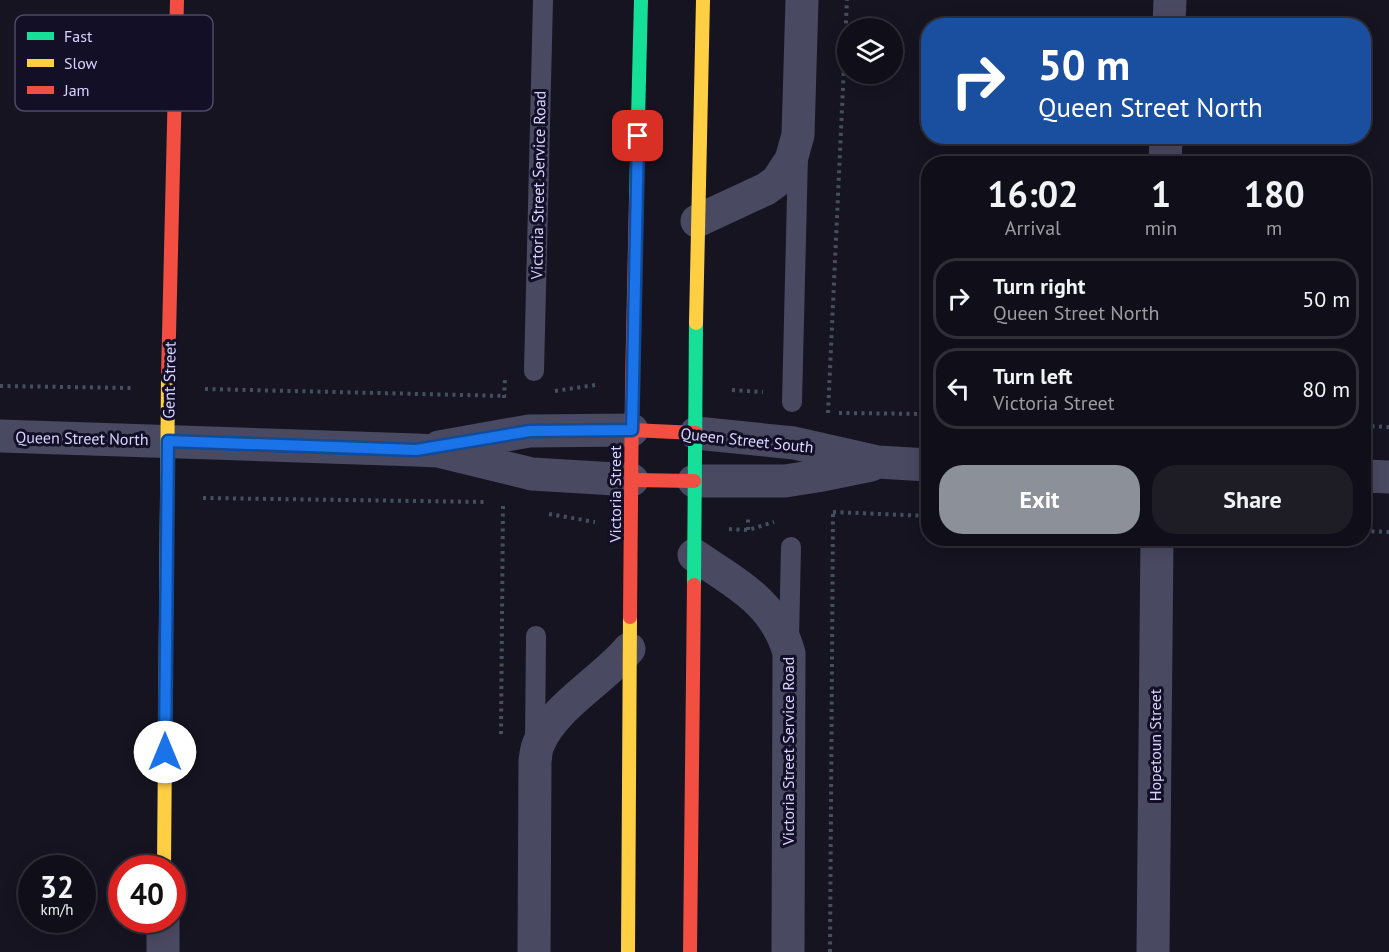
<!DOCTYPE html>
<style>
body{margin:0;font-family:"PT Sans",sans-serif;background:#1e1d26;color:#f1f3f6;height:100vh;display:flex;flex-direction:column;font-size:22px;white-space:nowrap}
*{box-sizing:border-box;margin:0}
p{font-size:20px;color:#9c9ca2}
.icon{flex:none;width:33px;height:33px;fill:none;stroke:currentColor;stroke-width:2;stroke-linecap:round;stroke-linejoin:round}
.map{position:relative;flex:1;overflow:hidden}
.side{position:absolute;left:921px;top:156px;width:450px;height:390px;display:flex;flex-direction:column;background:#100f19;border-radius:24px;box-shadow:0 3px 15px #0003,0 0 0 2px #302f38}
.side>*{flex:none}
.top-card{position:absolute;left:921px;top:18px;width:450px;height:126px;border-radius:24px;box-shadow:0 3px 15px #0003,0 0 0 2px #302f38;background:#1a4fa0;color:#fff;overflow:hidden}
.buttons{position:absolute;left:837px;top:18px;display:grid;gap:12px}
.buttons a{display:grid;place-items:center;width:66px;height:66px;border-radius:50%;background:#100f19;box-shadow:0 3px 15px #0003,0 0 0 2px #302f38;font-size:30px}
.speed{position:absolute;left:18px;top:855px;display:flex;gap:12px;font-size:30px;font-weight:700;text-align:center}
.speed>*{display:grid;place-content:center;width:78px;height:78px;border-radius:50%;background:#100f19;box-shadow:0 3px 15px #0003,0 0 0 2px #302f38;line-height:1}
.speed small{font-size:15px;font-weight:400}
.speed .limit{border:9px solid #d22;background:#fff;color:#111}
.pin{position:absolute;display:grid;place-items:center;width:51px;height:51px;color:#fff;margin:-26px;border-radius:12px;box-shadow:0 3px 9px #0006}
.me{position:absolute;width:66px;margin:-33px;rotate:0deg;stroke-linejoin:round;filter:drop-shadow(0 0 4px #0008)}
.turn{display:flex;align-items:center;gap:21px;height:126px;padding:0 18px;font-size:27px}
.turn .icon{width:78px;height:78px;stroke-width:2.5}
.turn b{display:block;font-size:42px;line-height:51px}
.eta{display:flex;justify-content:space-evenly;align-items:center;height:102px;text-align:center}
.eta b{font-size:36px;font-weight:600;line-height:42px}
.cta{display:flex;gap:12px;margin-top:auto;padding:12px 18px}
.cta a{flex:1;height:69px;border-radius:24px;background:#8c9099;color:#fff;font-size:24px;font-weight:600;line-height:69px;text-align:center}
.cta a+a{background:#1e1d26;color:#f1f3f6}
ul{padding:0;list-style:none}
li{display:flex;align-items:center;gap:18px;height:81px;margin:0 12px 9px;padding:0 6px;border:3px solid #302f38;border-radius:24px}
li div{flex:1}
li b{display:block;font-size:22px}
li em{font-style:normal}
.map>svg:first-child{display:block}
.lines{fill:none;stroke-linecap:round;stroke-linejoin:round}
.path{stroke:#44505f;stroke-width:4;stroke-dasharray:3 4.5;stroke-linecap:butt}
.lane{stroke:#4a4962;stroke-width:20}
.street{stroke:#4a4962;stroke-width:33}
.fast{stroke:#16e098;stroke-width:14}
.slow{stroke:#ffcf43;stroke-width:14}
.jam{stroke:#f24e42;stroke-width:14}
.route-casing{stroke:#114b97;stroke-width:15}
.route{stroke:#1a73e8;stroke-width:10}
.labels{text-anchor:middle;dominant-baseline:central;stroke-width:6;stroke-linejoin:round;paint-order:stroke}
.street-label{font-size:16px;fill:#d9d4ff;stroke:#130f26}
.key{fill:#130f26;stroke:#4e4a67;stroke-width:1.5}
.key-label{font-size:16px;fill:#d9d4ff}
</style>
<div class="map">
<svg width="1389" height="952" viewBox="0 0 1389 952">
<rect width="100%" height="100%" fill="#161421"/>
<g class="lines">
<g class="path">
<path d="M 0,386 L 131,388"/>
<path d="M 205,389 L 506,396"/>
<path d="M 732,390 L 763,392"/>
<path d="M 555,391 L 595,385"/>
<path d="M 504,398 L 505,379"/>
<path d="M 828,413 L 847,0"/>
<path d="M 839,413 L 928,414"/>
<path d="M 1364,426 L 1389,427"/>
<path d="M 203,498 L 486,502"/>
<path d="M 833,512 L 928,516"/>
<path d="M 549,514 L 595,522"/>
<path d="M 729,529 L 748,530 L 774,522"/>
<path d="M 748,530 L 748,516"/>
<path d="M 1364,531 L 1389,532"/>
<path d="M 501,734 L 503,505"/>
<path d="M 830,952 L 833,512"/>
</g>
<g class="lane">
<path d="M 534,371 L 543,0"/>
<path d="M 792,402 L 798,155"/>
<path d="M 789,639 L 791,547"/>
<path d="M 535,743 L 536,636"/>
</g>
<g class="street">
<path d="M 1169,26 L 1170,0"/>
<path d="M 1165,164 L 1166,136"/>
<path d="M 697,221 L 766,189 L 777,181 L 791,160 L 798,135 L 802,0"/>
<path d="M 696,433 L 794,443 L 878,462 L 928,465"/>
<path d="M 0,436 L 416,450 L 438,451 L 532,474 L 632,480"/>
<path d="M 439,447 L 529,431 L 632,430"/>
<path d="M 1364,476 L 1389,477"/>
<path d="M 694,481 L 785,481 L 817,476 L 871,465"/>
<path d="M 694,555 C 735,583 775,602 789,653 L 788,952"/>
<path d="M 163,952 L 163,920"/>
<path d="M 534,952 L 535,761 C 536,755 536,748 539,743 C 553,708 604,679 629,649"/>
<path d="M 1153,952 L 1157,538"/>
</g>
<g class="fast">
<path d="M 636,199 L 641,0"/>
<path d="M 694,585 L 696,323"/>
</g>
<g class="slow">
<path d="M 696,323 L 703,0"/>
<path d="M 164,868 L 168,377"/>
<path d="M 628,952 L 630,617"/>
</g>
<g class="jam">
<path d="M 168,377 L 177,0"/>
<path d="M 632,430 L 696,433"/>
<path d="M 632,480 L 694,481"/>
<path d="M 630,617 L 632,386 L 636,199"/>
<path d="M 690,952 L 694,585"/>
</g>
</g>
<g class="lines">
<g class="route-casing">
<path id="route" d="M 165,752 L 168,441 L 416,450 L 530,431 L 632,430 L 638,136"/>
</g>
<use href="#route" class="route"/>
</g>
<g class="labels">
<g class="street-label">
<text transform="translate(538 185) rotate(-89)">Victoria Street Service Road</text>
<text transform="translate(169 380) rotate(-89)">Gent Street</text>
<text transform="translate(82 438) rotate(1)">Queen Street North</text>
<text transform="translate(747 440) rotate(6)">Queen Street South</text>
<text transform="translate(615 494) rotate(-90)">Victoria Street</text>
<text transform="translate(1155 745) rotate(-90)">Hopetoun Street</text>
<text transform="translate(788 751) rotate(-90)">Victoria Street Service Road</text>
</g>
</g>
<rect x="15" y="15" width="198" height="96" rx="9" class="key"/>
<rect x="27" y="32" width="27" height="8" fill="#16e098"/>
<rect x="27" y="59" width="27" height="8" fill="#ffcf43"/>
<rect x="27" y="86" width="27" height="8" fill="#f24e42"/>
<g class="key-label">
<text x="64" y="42">Fast</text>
<text x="64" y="69">Slow</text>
<text x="64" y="96">Jam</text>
</g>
</svg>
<div class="buttons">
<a><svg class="icon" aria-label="layers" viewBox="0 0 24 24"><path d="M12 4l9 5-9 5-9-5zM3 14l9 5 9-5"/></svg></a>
</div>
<div class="speed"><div>32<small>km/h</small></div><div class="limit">40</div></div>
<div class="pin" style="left:638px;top:136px;background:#d93025"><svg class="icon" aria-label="arrive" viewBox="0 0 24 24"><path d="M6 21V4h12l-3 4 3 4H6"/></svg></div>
<svg class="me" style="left:165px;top:752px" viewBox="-20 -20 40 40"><circle r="19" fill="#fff"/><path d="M0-13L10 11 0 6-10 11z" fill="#1a73e8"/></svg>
<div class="top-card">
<div class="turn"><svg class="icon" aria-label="right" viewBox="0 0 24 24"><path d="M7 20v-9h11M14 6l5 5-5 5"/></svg><div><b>50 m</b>Queen Street North</div></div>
</div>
<section class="side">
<div class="eta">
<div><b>16:02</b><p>Arrival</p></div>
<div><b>1</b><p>min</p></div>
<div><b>180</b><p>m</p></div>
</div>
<ul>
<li><svg class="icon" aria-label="right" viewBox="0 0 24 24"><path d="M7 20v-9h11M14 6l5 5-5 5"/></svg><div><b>Turn right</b><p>Queen Street North</p></div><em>50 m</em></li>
<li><svg class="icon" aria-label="left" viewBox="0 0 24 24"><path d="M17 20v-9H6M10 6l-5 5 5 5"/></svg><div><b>Turn left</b><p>Victoria Street</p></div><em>80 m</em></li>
</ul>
<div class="cta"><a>Exit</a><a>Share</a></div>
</section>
</div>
